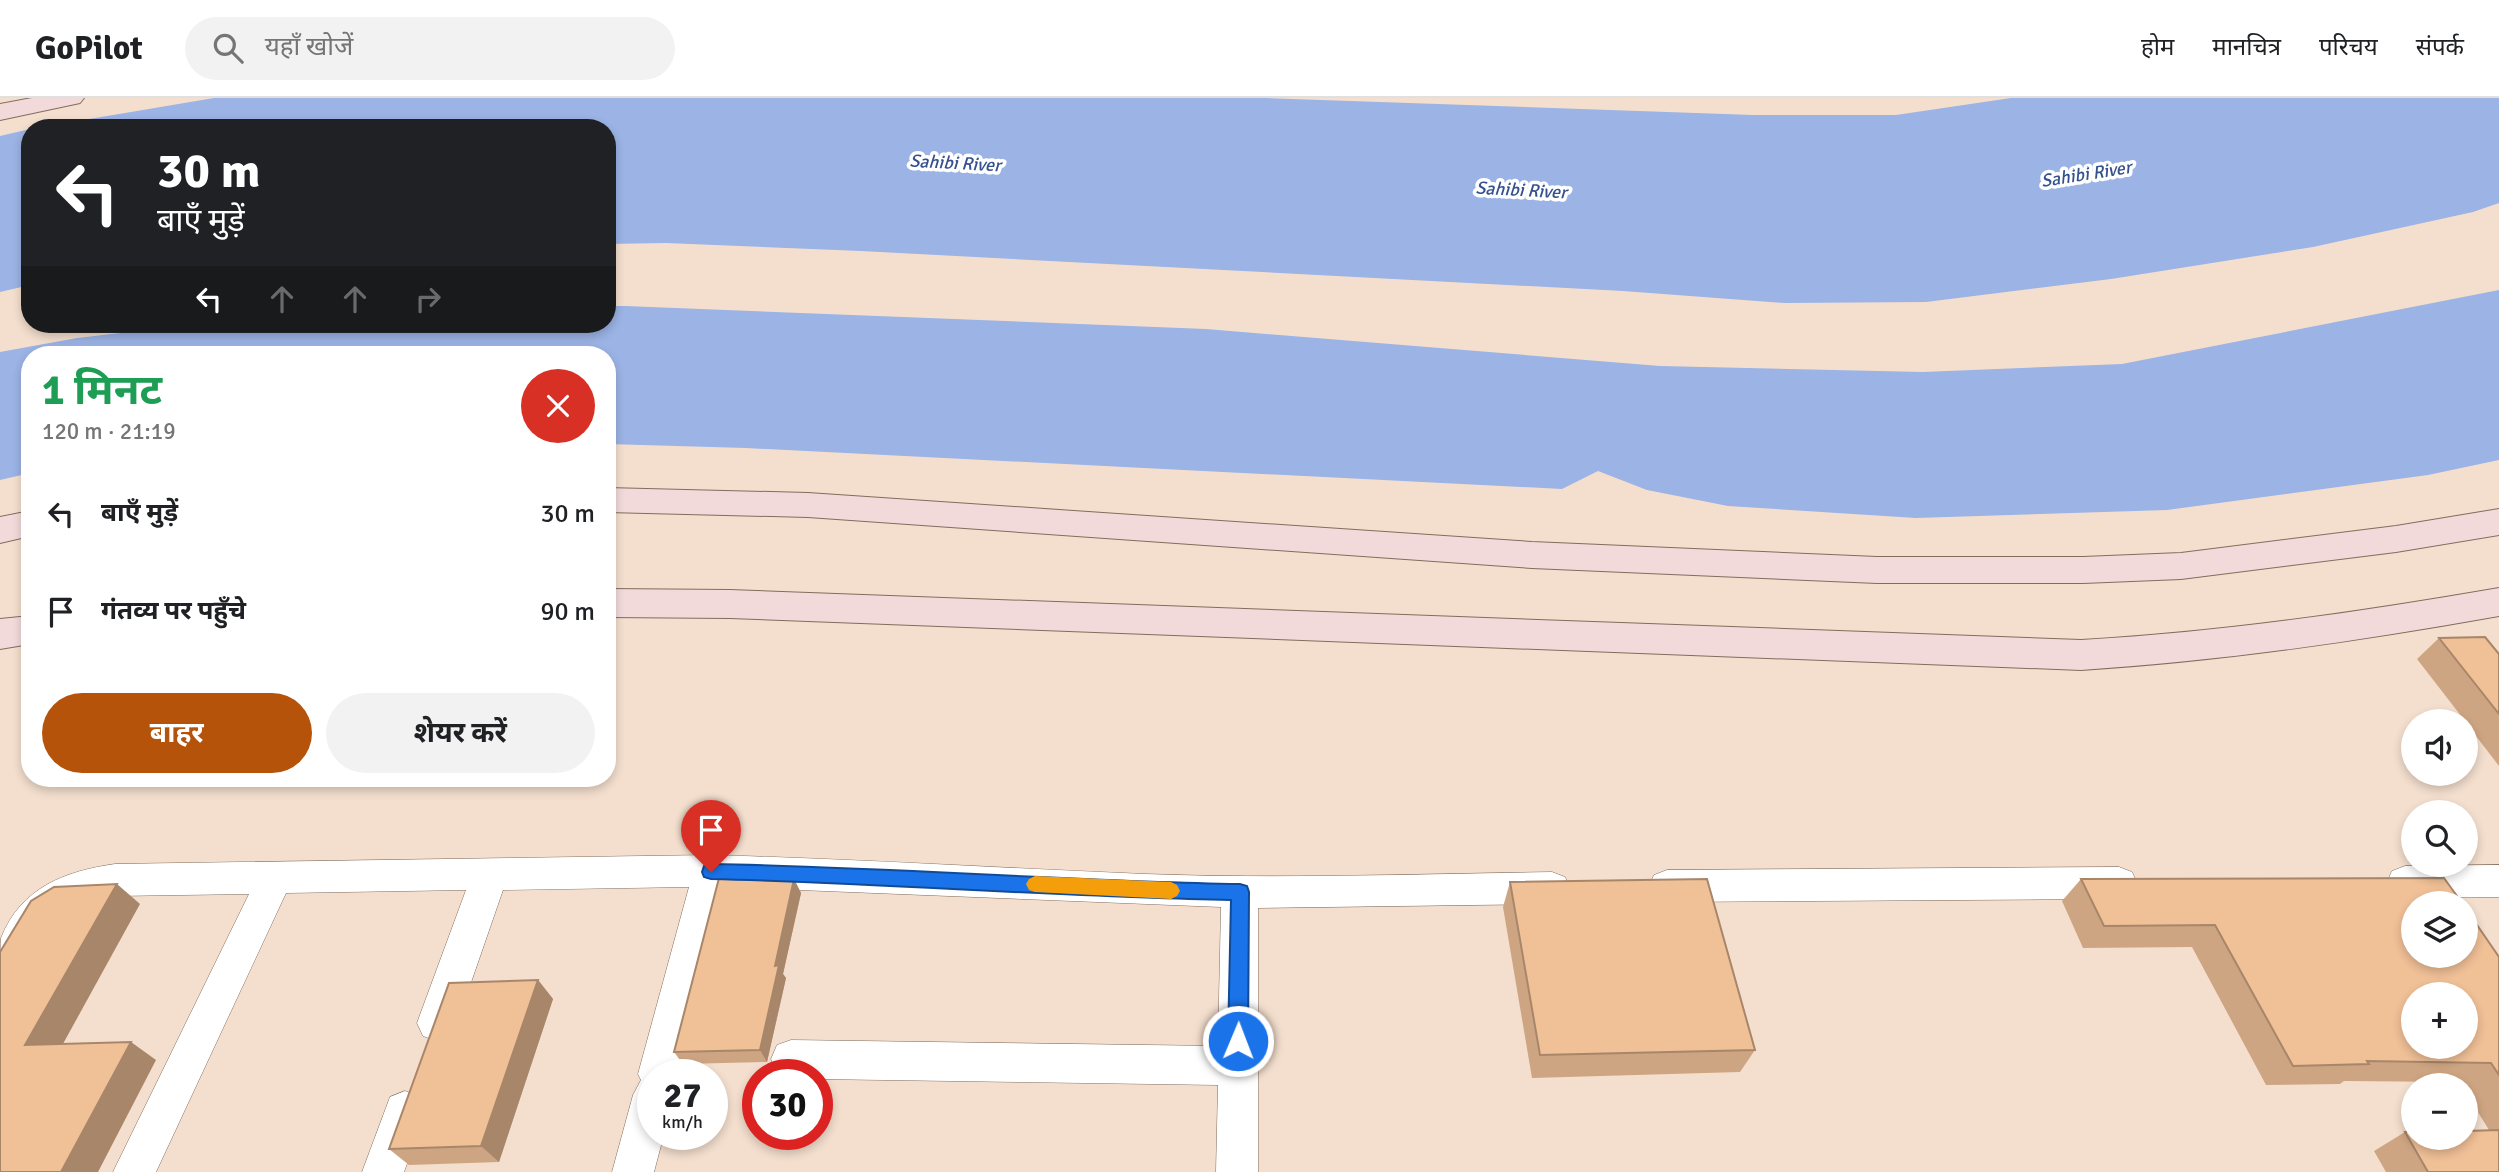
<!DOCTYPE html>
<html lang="hi">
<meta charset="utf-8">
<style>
body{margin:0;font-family:Signika,"Noto Sans Devanagari",sans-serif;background:#f2f2f2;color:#202124;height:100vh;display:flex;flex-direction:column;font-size:26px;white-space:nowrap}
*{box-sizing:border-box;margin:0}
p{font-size:23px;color:#757577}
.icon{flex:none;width:38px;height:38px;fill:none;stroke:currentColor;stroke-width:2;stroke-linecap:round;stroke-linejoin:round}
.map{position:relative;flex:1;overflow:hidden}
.side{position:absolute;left:21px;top:248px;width:595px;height:441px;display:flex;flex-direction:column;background:#fff;border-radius:28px;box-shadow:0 4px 10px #0003}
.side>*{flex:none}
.hud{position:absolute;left:21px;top:21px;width:595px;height:214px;border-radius:28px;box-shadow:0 4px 10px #0003;background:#202124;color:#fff;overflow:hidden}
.buttons{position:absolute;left:2401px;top:611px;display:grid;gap:14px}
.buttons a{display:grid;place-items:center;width:77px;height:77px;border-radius:50%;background:#fff;box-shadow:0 4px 10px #0003;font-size:35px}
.speed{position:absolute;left:637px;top:961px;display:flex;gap:14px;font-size:35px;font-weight:700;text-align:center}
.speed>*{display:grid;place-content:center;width:91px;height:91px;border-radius:50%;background:#fff;box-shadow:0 4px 10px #0003;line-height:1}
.speed small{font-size:18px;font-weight:400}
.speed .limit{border:10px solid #d22;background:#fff;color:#111}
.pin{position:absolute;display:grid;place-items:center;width:60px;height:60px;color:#fff;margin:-72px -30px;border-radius:50% 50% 50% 0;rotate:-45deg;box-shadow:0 0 7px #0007}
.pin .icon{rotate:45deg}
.me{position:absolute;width:77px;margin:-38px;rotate:1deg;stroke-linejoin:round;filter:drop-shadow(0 0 5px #0008)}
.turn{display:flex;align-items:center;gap:24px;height:147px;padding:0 21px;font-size:32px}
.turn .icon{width:91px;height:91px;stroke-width:2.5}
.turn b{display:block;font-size:49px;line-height:60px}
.lanes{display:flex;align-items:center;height:66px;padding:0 21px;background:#0003;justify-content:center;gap:35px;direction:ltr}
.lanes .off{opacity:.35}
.round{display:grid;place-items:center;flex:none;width:74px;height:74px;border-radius:37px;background:#f2f2f2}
.headline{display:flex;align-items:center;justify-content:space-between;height:119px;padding:0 21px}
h1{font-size:42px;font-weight:700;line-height:52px;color:#1e9e55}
.button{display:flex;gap:14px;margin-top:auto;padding:14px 21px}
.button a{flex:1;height:80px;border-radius:42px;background:#b45309;color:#fff;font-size:28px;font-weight:700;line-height:80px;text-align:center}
.button a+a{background:#f2f2f2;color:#202124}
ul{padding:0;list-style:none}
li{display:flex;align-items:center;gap:21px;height:98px;padding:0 21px}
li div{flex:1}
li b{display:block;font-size:26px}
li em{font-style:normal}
header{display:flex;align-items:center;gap:42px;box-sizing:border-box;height:98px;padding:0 35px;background:#fff;border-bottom:2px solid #e0e0e0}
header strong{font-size:33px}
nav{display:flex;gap:38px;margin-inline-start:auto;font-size:24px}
.search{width:490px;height:63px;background:#f2f2f2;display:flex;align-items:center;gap:18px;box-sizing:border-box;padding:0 24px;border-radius:38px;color:#757577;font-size:26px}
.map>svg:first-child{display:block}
.water{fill:#9bb3e5}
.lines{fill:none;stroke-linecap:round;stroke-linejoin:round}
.street-casing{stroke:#806d5e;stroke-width:1}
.secondary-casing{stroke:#806d5e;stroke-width:2}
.street{fill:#fff;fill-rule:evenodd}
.secondary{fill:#f2dada;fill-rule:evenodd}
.wall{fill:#cea582}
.shaded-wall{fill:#a8866a}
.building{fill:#f0c097;stroke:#a8866a;stroke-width:2;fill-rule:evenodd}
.route{fill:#1a73e8;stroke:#114b97;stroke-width:2}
.slow{fill:#f59e0b}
.labels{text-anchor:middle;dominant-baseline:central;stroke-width:7;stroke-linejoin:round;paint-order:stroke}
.far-water-label{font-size:18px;font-style:italic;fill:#35518e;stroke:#fff}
</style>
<header>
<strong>GoPilot</strong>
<div class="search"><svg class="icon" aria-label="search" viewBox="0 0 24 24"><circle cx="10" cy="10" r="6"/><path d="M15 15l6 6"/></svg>यहाँ खोजें</div>
<nav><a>होम</a><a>मानचित्र</a><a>परिचय</a><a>संपर्क</a></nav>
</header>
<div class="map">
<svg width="2499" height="1074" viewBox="0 0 2499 1074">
<rect width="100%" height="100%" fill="#f4dfce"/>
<g class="water">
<path d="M 214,0 L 1266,0 L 1753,17 L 1896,17 L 2011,0 L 2499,0 L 2499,105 L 2473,114 L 2313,149 L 2111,181 L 1926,204 L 1785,205 L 1623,193 L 861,153 L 666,145 L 607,146 L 607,30 L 36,30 Z"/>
<path d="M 30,31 L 30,187 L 0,194 L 0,38 Z"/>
<path d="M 2499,192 L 2499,362 L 2428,377 L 2167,412 L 1916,420 L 1728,408 L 1647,392 L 1598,373 L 1562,391 L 746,350 L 607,346 L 607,257 L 30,257 L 30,375 L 0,382 L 0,254 L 77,240 L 199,226 L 607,226 L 607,208 L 625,208 L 1206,231 L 1660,268 L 1923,274 L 2122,266 Z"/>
</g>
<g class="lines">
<g class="street-casing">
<g id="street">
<path d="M 711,757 C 856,761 1000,770 1145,776 C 1280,781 1416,776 1552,774 L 1565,779 L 1570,790 L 1565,801 L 1552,806 L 1258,810 L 1258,1074 L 1216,1074 L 1218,987 L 817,981 L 817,976 L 777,975 L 771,961 L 777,947 L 791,942 L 1218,948 L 1221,809 L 725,789 L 678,976 L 653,976 L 653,1036 L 664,1036 L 654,1074 L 612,1074 L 633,997 L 641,982 L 638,976 L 689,789 L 503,792 L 457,925 L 451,938 L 437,943 L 423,938 L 417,925 L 466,792 L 286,795 L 156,1074 L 113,1074 L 249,796 L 115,798 L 79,805 L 55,821 L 14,889 L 0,895 C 0,879 0,854 1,840 C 21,789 66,773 115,766 Z"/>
<path d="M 2499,767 L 2499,799 L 2405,800 L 2392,795 L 2387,784 L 2392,773 L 2405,768 Z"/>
<path d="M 2119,769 L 2132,774 L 2137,785 L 2132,796 L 2119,801 L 1667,804 L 1654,799 L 1649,788 L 1654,777 L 1667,772 Z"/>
<path d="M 405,993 L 420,999 L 426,1013 L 404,1074 L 362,1074 L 390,999 Z"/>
</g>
</g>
<g class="secondary-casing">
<g id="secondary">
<path d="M 32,0 L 84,0 L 80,5 L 0,22 L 0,6 Z"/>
<path d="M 607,390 L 808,395 L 1532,444 L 1877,459 L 2083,459 L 2181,455 L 2396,428 L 2499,411 L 2499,437 L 2396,454 L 2181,481 L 2083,485 L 1877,485 L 1532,470 L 808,419 L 607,414 Z"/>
<path d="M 30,413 L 30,438 L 0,445 L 0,419 Z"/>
<path d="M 2499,490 L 2499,518 C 2360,543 2222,563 2081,572 L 730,520 L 607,519 L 607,491 L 730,492 L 2081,542 C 2222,534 2360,514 2499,490 Z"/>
<path d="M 30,518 L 30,546 L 0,551 L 0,521 Z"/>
</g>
</g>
<use href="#street" class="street"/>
<use href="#secondary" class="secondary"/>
</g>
<g class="wall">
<path d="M 2439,540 L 2499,556 L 2499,668 L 2466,625 L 2466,623 L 2465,623 L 2417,561 Z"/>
<path d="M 794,781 L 801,795 L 783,876 L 786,880 L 767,964 L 683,966 L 674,954 Z"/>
<path d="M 2081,781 L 2499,859 L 2499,1074 L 2386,1074 L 2374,1053 L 2405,1034 L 2489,1032 L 2466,995 L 2466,987 L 2460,987 L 2459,984 L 2344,983 L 2340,986 L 2266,987 L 2192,849 L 2083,850 L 2062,803 Z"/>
<path d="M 1510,784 L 1755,952 L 1740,974 L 1532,980 L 1503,809 Z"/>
<path d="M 538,882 L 553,901 L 499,1064 L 409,1067 L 389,1051 Z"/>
</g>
<g class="shaded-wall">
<path d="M 794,781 L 801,795 L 783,876 L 786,880 L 767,964 L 760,952 L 775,868 Z"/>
<path d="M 117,786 L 140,806 L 53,964 L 25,947 Z"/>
<path d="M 538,882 L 553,901 L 499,1064 L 481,1048 Z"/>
<path d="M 131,944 L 156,962 L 98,1074 L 61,1074 Z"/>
</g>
<g class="building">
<path d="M 2485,539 L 2499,556 L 2499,616 L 2439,540 Z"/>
<path d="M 719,780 L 794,781 L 775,868 L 779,867 L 760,952 L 674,954 Z"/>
<path d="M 2444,780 L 2462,805 L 2413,805 L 2413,858 L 2466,858 L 2466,811 L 2499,859 L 2499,977 L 2491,965 L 2367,963 L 2369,966 L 2293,968 L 2215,827 L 2104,828 L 2081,781 ZM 2413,896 L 2466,896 L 2466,948 L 2413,948 Z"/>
<path d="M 1707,781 L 1755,952 L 1540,957 L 1510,784 Z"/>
<path d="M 117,786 L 25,947 L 131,944 L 61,1074 L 0,1074 L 0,854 L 31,803 L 54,789 Z"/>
<path d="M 538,882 L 481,1048 L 389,1051 L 449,885 Z"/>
<path d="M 2499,1032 L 2499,1074 L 2428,1074 L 2405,1034 L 2413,1034 L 2413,1040 L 2466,1040 L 2466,1033 Z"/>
</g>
<path class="route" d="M 711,766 C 887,769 1064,783 1240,786 L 1247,788 L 1249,794 L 1248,943 L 1246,949 L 1238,952 L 1231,949 L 1228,943 L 1231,802 C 1057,799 884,785 711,781 L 704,779 L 702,774 L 704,768 Z"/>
<path class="slow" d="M 1035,778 L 1171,784 L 1177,787 L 1180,793 L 1177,798 L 1171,801 L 1035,794 L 1029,792 L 1026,786 L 1029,781 Z"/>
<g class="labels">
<g class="far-water-label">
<text transform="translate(955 65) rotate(3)">Sahibi River</text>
<text transform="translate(2086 76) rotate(-9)">Sahibi River</text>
<text transform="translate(1521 92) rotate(3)">Sahibi River</text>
</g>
</g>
</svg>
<div class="buttons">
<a><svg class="icon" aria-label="sound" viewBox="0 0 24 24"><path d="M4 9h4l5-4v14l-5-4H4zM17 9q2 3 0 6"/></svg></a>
<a><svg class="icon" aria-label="search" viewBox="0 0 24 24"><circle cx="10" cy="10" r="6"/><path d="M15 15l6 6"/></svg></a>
<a><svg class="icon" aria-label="layers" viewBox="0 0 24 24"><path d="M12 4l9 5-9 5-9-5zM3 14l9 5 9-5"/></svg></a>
<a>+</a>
<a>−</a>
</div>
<div class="speed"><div>27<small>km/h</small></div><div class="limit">30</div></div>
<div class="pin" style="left:711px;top:774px;background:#d93025"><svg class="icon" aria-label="arrive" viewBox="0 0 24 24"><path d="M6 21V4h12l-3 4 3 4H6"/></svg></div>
<svg class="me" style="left:1238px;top:943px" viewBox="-20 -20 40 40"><circle r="17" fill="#1a73e8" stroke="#fff" stroke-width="3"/><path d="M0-11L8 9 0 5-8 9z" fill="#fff"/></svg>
<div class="hud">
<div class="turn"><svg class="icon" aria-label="left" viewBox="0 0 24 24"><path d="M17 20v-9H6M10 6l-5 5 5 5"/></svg><div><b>30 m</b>बाएँ मुड़ें</div></div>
<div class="lanes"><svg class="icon" aria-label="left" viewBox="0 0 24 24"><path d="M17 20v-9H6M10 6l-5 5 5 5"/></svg><svg class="icon off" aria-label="ahead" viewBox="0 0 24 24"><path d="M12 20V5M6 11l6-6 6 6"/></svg><svg class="icon off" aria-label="ahead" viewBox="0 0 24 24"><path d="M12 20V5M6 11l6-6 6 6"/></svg><svg class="icon off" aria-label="right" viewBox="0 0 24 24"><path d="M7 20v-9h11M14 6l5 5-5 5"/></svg></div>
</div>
<section class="side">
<div class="headline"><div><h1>1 मिनट</h1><p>120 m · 21:19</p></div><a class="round" style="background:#d93025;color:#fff"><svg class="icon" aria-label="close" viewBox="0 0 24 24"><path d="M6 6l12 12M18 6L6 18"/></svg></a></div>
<ul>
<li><svg class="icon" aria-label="left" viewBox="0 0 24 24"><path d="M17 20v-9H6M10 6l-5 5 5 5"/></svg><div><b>बाएँ मुड़ें</b></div><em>30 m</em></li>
<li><svg class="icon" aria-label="arrive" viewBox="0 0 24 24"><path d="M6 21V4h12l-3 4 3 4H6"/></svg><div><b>गंतव्य पर पहुँचे</b></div><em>90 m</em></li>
</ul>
<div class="button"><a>बाहर</a><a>शेयर करें</a></div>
</section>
</div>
